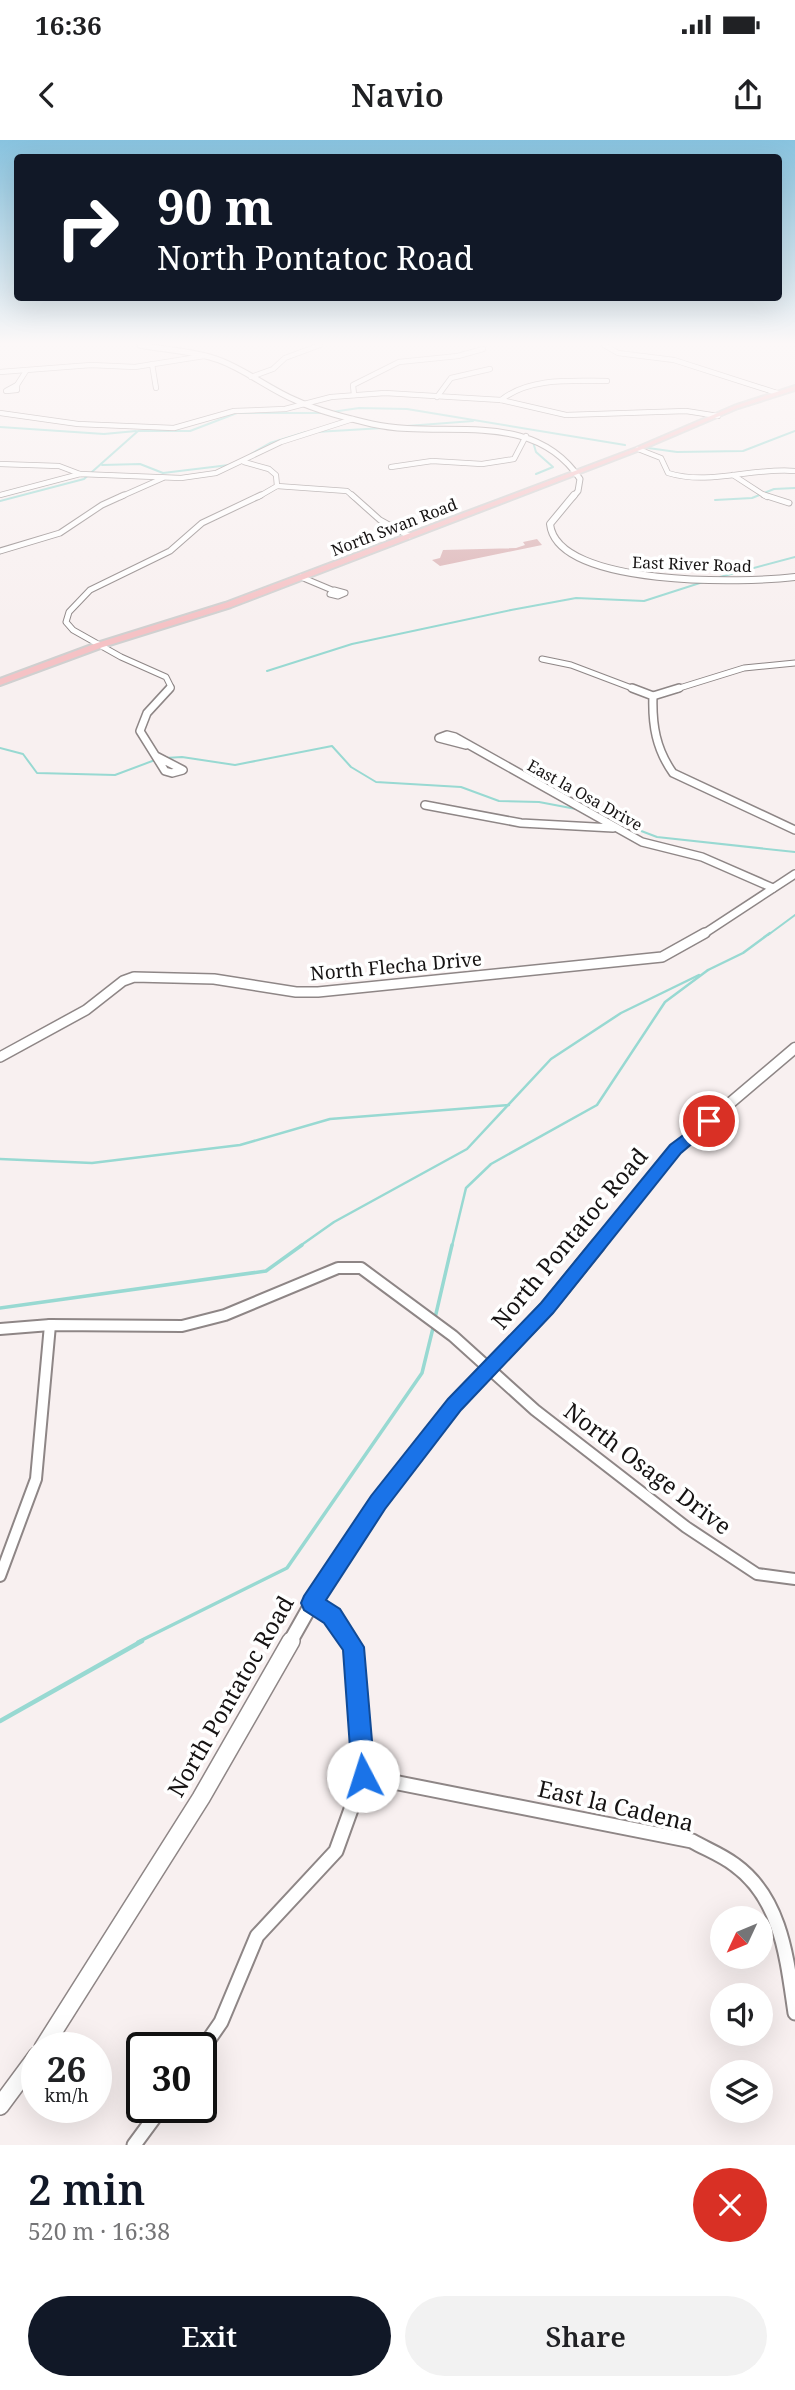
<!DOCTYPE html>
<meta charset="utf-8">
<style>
body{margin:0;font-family:"Noto Serif",serif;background:#f2f2f2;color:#202124;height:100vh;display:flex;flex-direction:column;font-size:26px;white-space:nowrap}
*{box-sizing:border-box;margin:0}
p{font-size:23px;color:#757577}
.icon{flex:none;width:38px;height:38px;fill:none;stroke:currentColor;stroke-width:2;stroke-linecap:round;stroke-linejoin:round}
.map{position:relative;height:2005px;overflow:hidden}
.side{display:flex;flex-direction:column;background:#fff;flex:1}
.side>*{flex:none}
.guide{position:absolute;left:14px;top:14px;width:768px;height:147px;border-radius:7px;box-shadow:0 7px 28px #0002;background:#111827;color:#fff;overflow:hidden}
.needle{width:46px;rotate:226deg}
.fabs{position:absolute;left:710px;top:1766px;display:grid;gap:14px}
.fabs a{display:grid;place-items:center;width:63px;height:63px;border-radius:50%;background:#fff;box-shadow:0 7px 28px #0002;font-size:35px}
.speed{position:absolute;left:21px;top:1892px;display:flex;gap:14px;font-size:35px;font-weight:700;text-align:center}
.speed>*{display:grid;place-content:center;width:91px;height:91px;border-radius:50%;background:#fff;box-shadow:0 7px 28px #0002;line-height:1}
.speed small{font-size:18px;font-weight:400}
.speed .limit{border:4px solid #111;border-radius:10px;background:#fff;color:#111}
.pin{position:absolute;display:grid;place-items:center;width:60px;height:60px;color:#fff;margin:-30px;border:4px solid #fff;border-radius:50%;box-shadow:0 2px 7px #0007}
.me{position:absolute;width:77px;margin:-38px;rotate:355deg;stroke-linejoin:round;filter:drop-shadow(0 0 5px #0008)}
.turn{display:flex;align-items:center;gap:24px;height:147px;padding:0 28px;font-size:32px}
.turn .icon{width:91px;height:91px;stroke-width:2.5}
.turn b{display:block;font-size:49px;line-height:60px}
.round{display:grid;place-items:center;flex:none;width:74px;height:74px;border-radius:37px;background:#f2f2f2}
.summary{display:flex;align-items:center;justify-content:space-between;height:119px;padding:0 28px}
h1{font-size:42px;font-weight:600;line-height:52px;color:#111827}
.button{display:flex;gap:14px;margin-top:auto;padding:14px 28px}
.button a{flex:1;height:80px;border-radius:42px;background:#111827;color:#fff;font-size:28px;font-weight:600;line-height:80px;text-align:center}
.button a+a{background:#f2f2f2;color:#202124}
.status{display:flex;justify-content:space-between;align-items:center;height:49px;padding:0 35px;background:#fff;direction:ltr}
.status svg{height:19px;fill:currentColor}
header{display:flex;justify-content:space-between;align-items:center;height:91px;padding:0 28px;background:#fff;font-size:32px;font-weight:600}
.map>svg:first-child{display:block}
.green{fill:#dcb5b7}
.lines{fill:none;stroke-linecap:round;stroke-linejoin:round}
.stream-far3{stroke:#98d9d2;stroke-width:2}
.stream-far2{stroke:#98d9d2;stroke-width:2.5}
.stream-far1{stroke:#98d9d2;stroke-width:3.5}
.stream{stroke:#98d9d2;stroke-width:4.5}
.minor-far5-casing{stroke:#8e8686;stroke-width:6}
.minor-far4-casing{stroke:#8e8686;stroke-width:7}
.minor-far3-casing{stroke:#8e8686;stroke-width:10}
.minor-far2-casing{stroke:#8e8686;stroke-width:12}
.minor-far1-casing{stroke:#8e8686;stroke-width:14}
.minor-casing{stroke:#8e8686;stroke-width:17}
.tertiary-far4-casing{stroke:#8e8686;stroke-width:7}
.tertiary-far3-casing{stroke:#8e8686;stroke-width:8}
.tertiary-far2-casing{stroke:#8e8686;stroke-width:13}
.tertiary-far1-casing{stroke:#8e8686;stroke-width:17}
.tertiary-casing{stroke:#8e8686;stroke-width:20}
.primary-casing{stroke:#d0d0d0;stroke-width:4}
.minor-far5{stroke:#fff;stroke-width:4.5}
.minor-far4{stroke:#fff;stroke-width:5}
.minor-far3{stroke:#fff;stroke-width:7}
.minor-far2{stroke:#fff;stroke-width:9}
.minor-far1{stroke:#fff;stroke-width:10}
.minor{stroke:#fff;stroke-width:13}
.tertiary-far4{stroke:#fff;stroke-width:5}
.tertiary-far3{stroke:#fff;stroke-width:6}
.tertiary-far2{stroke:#fff;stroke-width:10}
.tertiary-far1{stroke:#fff;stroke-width:13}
.tertiary{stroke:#fff;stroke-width:17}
.primary{fill:#f5c2c5;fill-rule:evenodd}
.route{fill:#1a73e8;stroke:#114b97;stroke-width:2}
.labels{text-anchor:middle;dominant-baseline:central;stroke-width:7;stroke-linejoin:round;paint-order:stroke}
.far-street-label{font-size:16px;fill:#161313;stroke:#fff}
.street-label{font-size:19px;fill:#161313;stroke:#fff}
.near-street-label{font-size:23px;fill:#161313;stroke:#fff}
</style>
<div class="status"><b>16:36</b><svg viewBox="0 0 49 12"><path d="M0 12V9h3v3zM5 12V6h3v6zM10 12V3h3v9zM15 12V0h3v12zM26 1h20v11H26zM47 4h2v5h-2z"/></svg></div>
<header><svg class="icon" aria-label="back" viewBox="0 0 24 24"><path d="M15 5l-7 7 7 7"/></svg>Navio<svg class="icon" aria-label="share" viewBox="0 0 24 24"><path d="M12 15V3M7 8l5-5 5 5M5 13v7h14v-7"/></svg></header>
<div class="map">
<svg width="795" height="2005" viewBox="0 0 795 2005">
<rect width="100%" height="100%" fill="#f8f0f0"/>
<path class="green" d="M 537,399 L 542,405 L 440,426 L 432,420 L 440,418 L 443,410 L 516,408 L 525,405 L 523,402 Z"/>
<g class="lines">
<g class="stream-far3">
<path d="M 332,272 L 359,268 L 407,269 L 625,305"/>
<path d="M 407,286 L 473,281"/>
<path d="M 0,287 L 104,294 L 136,291"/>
<path d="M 316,292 L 383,288"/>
<path d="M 533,302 L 536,312 L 553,327 L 536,334"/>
<path d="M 648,308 L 677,312 L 743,311 L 795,291"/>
<path d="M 251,314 L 270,303 L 306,292"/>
<path d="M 102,325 L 140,324 L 163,333 L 229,325"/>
<path d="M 715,360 L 752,358 L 774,349 L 795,348"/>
<path d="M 0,361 L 84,339 L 138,291 L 190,291 L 237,273 L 326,273"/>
<path d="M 720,437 L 795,417"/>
<path d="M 267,531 L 352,504 L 511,470 L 576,458 L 644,461 L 703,442"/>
<path d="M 0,608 L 23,614 L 37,633 L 115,635 L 155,620"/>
<path d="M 165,618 L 182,617 L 235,625 L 332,606 L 351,627 L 376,642 L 461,647 L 499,661 L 539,662 L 576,669"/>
<path d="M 602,676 L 657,697 L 795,712"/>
<path d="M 768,795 L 795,775"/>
</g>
<g class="stream-far2">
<path d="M 708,830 L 743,813 L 770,793"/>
<path d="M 0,1019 L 92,1023 L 240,1005 L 330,979 L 509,965"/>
<path d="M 300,1106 L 334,1082 L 467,1009 L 551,919 L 621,873 L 699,835"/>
<path d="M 452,1106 L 466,1048 L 491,1024 L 597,965 L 665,862 L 708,830"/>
</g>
<g class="stream-far1">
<path d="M 0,1168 L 266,1131 L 302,1105"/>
<path d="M 435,1178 L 452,1105"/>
<path d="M 138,1502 L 287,1428 L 422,1233 L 434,1184"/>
</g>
<path class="stream" d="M 0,1581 L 142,1501"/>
<g class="minor-far5-casing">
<g id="minor-far5">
<path d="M 604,205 L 618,213 L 674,220 L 777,253"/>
<path d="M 152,224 L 156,248"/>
<path d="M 0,232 L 91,225 L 135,227 L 204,216"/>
<path d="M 251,237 L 273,229 L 285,218 L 320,205"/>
<path d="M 17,245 L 17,250 L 6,251 Z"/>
<path d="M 17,245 L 26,231"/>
<path d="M 354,255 L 353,245 L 399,222 L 458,216 L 483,209"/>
<path d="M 437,257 L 451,238 L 490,229"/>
<path d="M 501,260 C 530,237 572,241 607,241"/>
<path d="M 0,273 L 78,284 L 174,288 L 234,271 L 285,269 L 331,257 L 385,253 L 501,260 L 566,275 L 686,271 L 718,276"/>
<path d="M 638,309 L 661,318 L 668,333 C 710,346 752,327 795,331"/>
<path d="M 244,322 L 269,329 L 276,335 L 277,346 L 258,357"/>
<path d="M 0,324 L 59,326 L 80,334"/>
<path d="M 391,327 L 432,321 L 482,324 L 514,319 L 526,296"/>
<path d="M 733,335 L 767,357"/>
<path d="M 277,346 L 347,351 L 354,357"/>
<path d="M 0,355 L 80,334 L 181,338 L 216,333 L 281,302 L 353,279"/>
<path d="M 120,357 L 163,338"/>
</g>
</g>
<g class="minor-far4-casing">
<g id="minor-far4">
<path d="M 352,355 L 380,380 L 409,396"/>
<path d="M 764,355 L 789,363"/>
<path d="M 0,411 L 60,393 L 102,365 L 124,355"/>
<path d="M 301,437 L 332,450"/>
<path d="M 334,450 L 345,453 L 338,456 L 330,454 Z"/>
<path d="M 542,519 L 571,525 L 637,550"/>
<path d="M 169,550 L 171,547 L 166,537 L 121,517 L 73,490 L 66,482 L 69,472 L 90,450 L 170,411 L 202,383 L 261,355"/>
<path d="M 673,550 L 744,528 L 795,523"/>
</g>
</g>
<g class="minor-far3-casing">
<g id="minor-far3">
<path d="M 632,548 L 653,556 C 652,585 656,609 673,633 L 795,690"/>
<path d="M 653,556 L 679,548"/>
<path d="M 466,605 L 439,598 L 447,595 L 455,597 L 642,702 L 702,717 L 773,748"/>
<path d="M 156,616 L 183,630 L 172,633 L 165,631 L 140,591 L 147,573 L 170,548"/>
<path d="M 425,665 L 521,683 L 613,688"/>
<path d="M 702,795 L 795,734"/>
</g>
</g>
<g class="minor-far2-casing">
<path id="minor-far2" d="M 0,917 L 86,870 L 123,841 L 134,837 L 214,839 L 296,852 L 318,852 L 662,817 L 705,793"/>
</g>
<g class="minor-far1-casing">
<g id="minor-far1">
<path d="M 0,1189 L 50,1185 L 182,1186 L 225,1175 L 338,1128 L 361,1128 L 453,1196 L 535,1270 L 686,1387 L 757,1434 L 795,1439"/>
<path d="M 0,1436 L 36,1339 L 50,1185"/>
<path d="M 312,1463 L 332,1476 L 350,1502"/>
</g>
</g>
<g class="minor-casing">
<g id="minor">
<path d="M 363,1636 L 692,1701 C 706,1709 722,1715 735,1725 C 782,1759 787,1820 795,1873"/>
<path d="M 201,1911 L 221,1882 L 257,1796 L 336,1711 L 363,1636 L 353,1507 L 349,1501"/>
<path d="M 134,2005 L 162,1967"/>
</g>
</g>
<g class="tertiary-far4-casing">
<path id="tertiary-far4" d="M 140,205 C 165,210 195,211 219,220 C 246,230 269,249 295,260 C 318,271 347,278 372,284 C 444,300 532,267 580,339 L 578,351 L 573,357"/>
</g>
<g class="tertiary-far3-casing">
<path id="tertiary-far3" d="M 574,355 L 550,384 C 557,448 748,443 795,437"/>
</g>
<g class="tertiary-far2-casing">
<path id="tertiary-far2" d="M 597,1106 L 676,1009 L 795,908"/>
</g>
<g class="tertiary-far1-casing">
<path id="tertiary-far1" d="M 290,1502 L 312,1463 L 378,1363 L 454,1265 L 547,1168 L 598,1105"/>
</g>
<g class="tertiary-casing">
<g id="tertiary">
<path d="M 43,1908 L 201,1658 L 291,1501"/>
<path d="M 0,1966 L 37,1916"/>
</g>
</g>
<g class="primary-casing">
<path id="primary" d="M 795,246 L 795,250 L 738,268 L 640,310 L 231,467 L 103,507 L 0,545 L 0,539 L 97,503 L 225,463 L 636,308 L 734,266 Z"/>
</g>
<use href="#minor-far5" class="minor-far5"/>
<use href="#minor-far4" class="minor-far4"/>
<use href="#minor-far3" class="minor-far3"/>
<use href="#minor-far2" class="minor-far2"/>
<use href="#minor-far1" class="minor-far1"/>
<use href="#minor" class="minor"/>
<use href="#tertiary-far4" class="tertiary-far4"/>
<use href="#tertiary-far3" class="tertiary-far3"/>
<use href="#tertiary-far2" class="tertiary-far2"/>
<use href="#tertiary-far1" class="tertiary-far1"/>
<use href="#tertiary" class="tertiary"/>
<use href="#primary" class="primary"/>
</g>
<linearGradient id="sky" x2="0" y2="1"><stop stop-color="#88c3df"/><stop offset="0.42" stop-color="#fcf8f8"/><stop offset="1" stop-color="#fcf8f8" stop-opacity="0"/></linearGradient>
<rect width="795" height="485" fill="url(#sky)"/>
<path class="route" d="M 709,976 L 716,981 L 714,985 L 681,1013 L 553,1173 L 461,1270 L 385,1369 L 326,1460 L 340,1469 L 364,1507 L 375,1636 L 372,1644 L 363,1648 L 355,1644 L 352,1636 L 343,1510 L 324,1483 L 304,1470 L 301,1463 L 304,1456 L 371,1356 L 448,1259 L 541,1163 L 670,1005 Z"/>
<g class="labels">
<g class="far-street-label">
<text transform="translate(394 387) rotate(-21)">North Swan Road</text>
<text transform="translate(692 424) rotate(2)">East River Road</text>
<text transform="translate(585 655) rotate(29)">East la Osa Drive</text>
</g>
<g class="street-label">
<text transform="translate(396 826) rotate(-5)">North Flecha Drive</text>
</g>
<g class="near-street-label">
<text transform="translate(569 1098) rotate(-50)">North Pontatoc Road</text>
<text transform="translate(648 1328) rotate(37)">North Osage Drive</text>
<text transform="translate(230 1556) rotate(-60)">North Pontatoc Road</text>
<text transform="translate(616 1665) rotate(13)">East la Cadena</text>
</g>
</g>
</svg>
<div class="fabs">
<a><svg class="needle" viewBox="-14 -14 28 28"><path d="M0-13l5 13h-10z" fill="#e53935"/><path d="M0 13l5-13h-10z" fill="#757577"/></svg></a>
<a><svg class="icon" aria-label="sound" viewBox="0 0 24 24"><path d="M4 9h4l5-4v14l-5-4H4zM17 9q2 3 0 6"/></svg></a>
<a><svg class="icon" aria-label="layers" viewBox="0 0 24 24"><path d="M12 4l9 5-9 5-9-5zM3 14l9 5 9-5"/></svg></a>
</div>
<div class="speed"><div>26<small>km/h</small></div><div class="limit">30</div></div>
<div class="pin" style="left:709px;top:981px;background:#d93025"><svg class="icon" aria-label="arrive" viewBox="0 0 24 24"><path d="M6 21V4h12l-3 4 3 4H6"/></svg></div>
<svg class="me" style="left:363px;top:1636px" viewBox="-20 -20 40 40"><circle r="19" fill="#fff"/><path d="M0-13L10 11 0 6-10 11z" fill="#1a73e8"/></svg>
<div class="guide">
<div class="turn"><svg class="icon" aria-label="right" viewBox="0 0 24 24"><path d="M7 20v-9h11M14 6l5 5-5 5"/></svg><div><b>90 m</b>North Pontatoc Road</div></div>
</div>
</div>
<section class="side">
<div class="summary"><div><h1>2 min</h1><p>520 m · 16:38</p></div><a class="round" style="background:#d93025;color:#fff"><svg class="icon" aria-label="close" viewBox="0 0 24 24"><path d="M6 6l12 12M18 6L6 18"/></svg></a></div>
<div class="button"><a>Exit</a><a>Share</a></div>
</section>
